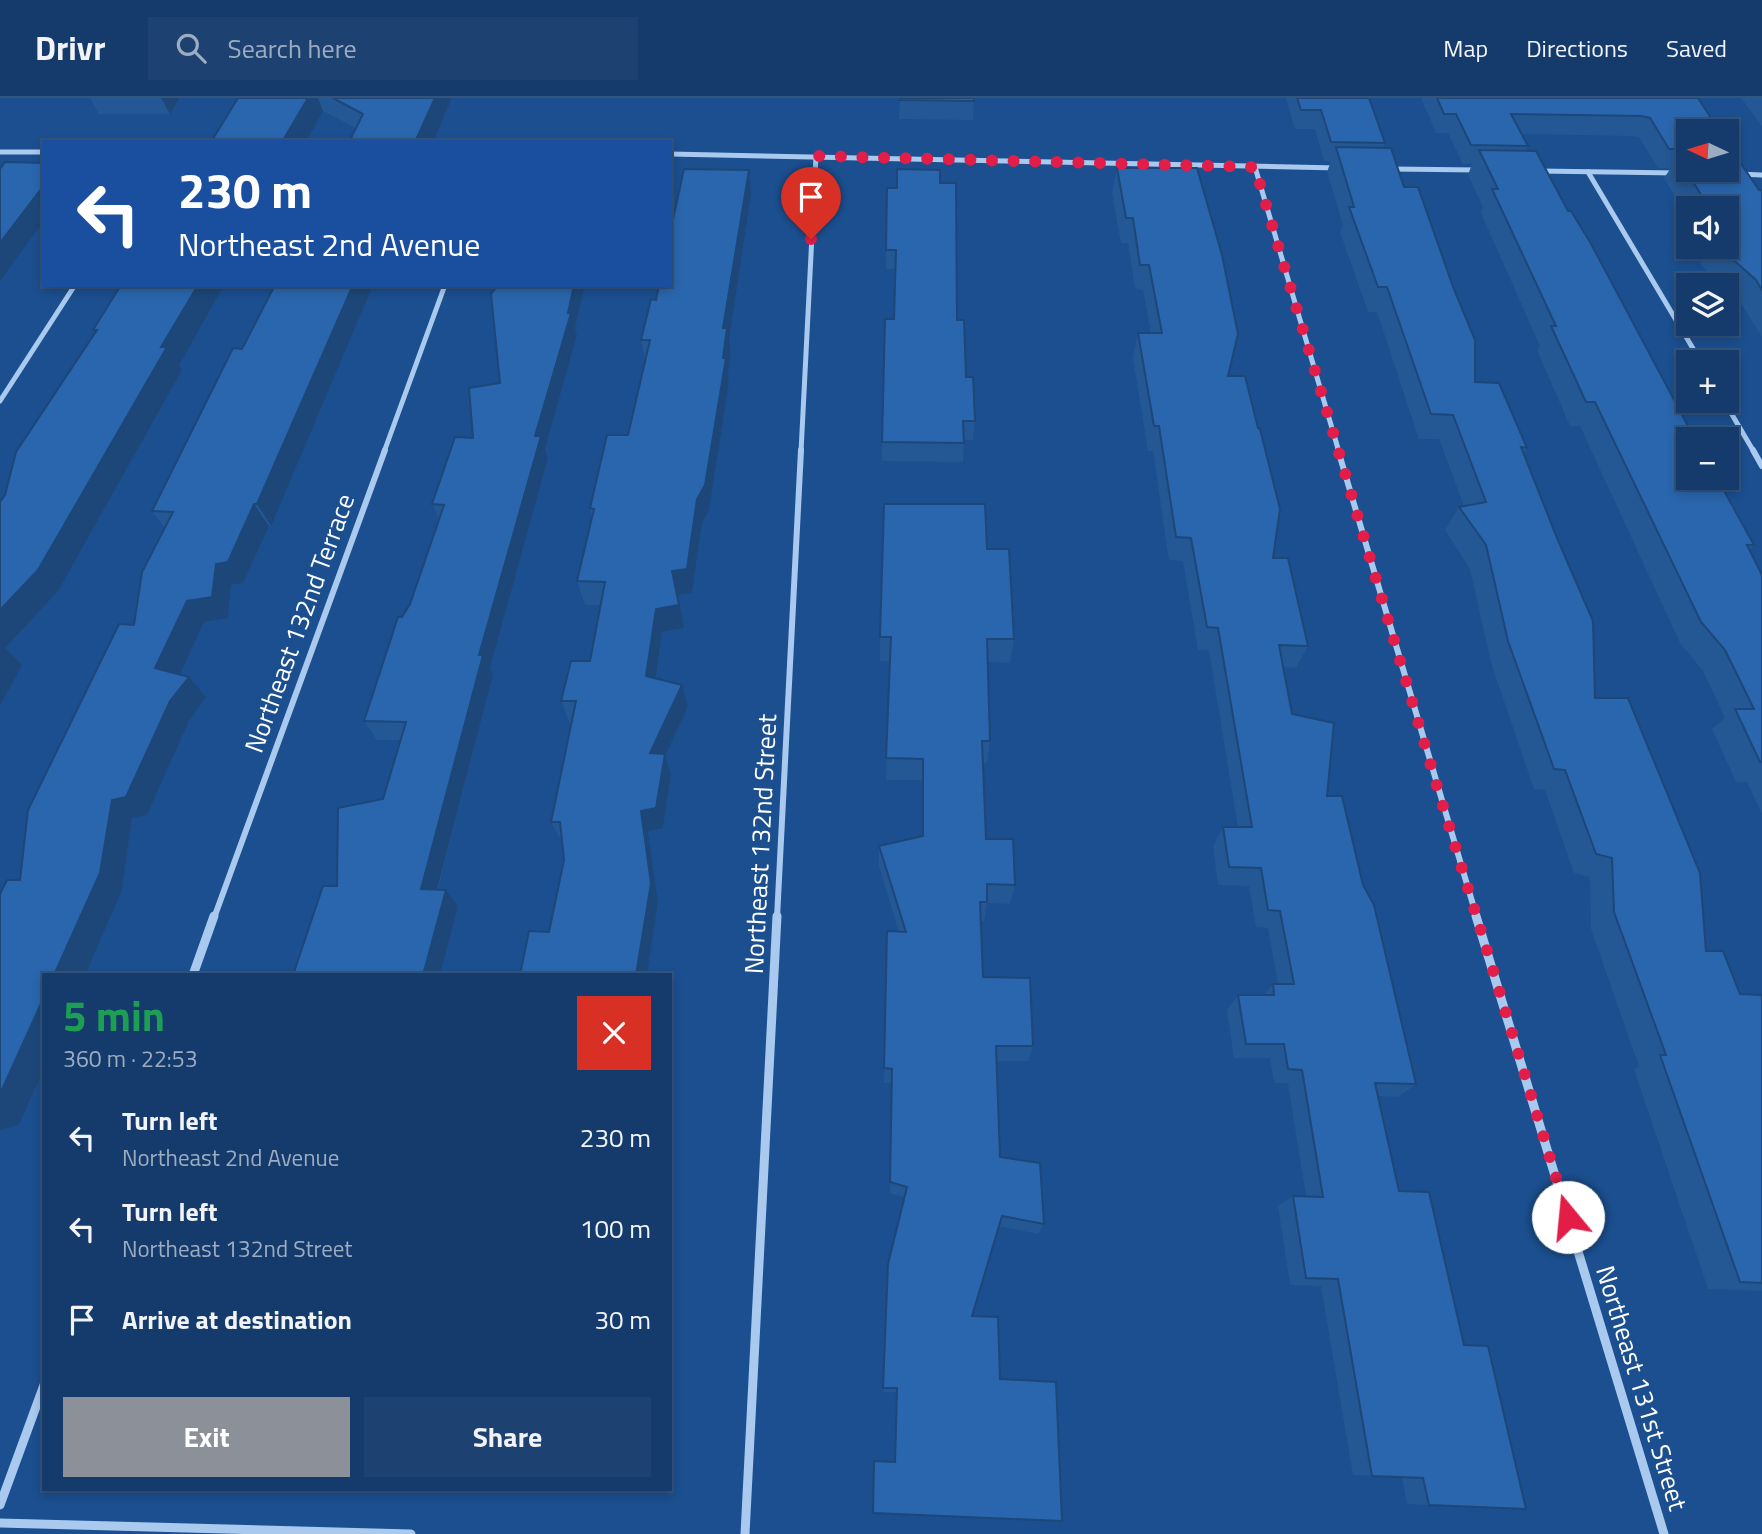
<!DOCTYPE html>
<meta charset="utf-8">
<style>
body{margin:0;font-family:"Titillium Web",sans-serif;background:#1d4271;color:#f1f3f6;height:100vh;display:flex;flex-direction:column;font-size:26px;white-space:nowrap}
*{box-sizing:border-box;margin:0}
p{font-size:23px;color:#9dadc1}
.icon{flex:none;width:38px;height:38px;fill:none;stroke:currentColor;stroke-width:2;stroke-linecap:round;stroke-linejoin:round}
.map{position:relative;flex:1;overflow:hidden}
.panel{position:absolute;left:42px;top:875px;width:630px;height:518px;display:flex;flex-direction:column;background:#143b6b;border-radius:0px;box-shadow:0 4px 10px #0003,0 0 0 2px #33557e}
.panel>*{flex:none}
.banner{position:absolute;left:42px;top:42px;width:630px;height:147px;border-radius:0px;box-shadow:0 4px 10px #0003,0 0 0 2px #33557e;background:#1a4fa0;color:#fff;overflow:hidden}
.needle{width:46px;rotate:274deg}
.buttons{position:absolute;left:1676px;top:21px;display:grid;gap:14px}
.buttons a{display:grid;place-items:center;width:63px;height:63px;border-radius:0px;background:#143b6b;box-shadow:0 4px 10px #0003,0 0 0 2px #33557e;font-size:35px}
.pin{position:absolute;display:grid;place-items:center;width:60px;height:60px;color:#fff;margin:-72px -30px;border-radius:50% 50% 50% 0;rotate:-45deg;box-shadow:0 0 7px #0007}
.pin .icon{rotate:45deg}
.me{position:absolute;width:77px;margin:-38px;rotate:343deg;stroke-linejoin:round;filter:drop-shadow(0 0 5px #0008)}
.turn{display:flex;align-items:center;gap:24px;height:147px;padding:0 21px;font-size:32px}
.turn .icon{width:91px;height:91px;stroke-width:2.5}
.turn b{display:block;font-size:49px;line-height:60px}
.round{display:grid;place-items:center;flex:none;width:74px;height:74px;border-radius:0px;background:#1d4271}
.head{display:flex;align-items:center;justify-content:space-between;height:119px;padding:0 21px}
h1{font-size:42px;font-weight:700;line-height:52px;color:#1e9e55}
.action{display:flex;gap:14px;margin-top:auto;padding:14px 21px}
.action a{flex:1;height:80px;border-radius:0px;background:#8c9099;color:#fff;font-size:28px;font-weight:700;line-height:80px;text-align:center}
.action a+a{background:#1d4271;color:#f1f3f6}
ul{padding:0;list-style:none}
li{display:flex;align-items:center;gap:21px;height:91px;padding:0 21px}
li div{flex:1}
li b{display:block;font-size:26px}
li em{font-style:normal}
header{display:flex;align-items:center;gap:42px;box-sizing:border-box;height:98px;padding:0 35px;background:#143b6b;border-bottom:2px solid #33557e}
header strong{font-size:33px}
nav{display:flex;gap:38px;margin-inline-start:auto;font-size:24px}
.search{width:490px;height:63px;background:#1d4271;display:flex;align-items:center;gap:18px;box-sizing:border-box;padding:0 24px;border-radius:0px;color:#9dadc1;font-size:26px}
.map>svg:first-child{display:block}
.lines{fill:none;stroke-linecap:round;stroke-linejoin:round}
.minor-far2{stroke:#a9c9ee;stroke-width:5}
.minor-far1{stroke:#a9c9ee;stroke-width:6}
.minor{stroke:#a9c9ee;stroke-width:9}
.wall{fill:#245895}
.shaded-wall{fill:#1d4779}
.building{fill:#2a66ad;stroke:#1d4779;stroke-width:2}
.route{stroke:#e11d48;stroke-width:12;stroke-dasharray:0 21.6}
.labels{text-anchor:middle;dominant-baseline:central;stroke-width:7;stroke-linejoin:round;paint-order:stroke}
.street-label{font-size:26px;fill:#fff;stroke:#1b4f8f}
</style>
<header>
<strong>Drivr</strong>
<div class="search"><svg class="icon" aria-label="search" viewBox="0 0 24 24"><circle cx="10" cy="10" r="6"/><path d="M15 15l6 6"/></svg>Search here</div>
<nav><a>Map</a><a>Directions</a><a>Saved</a></nav>
</header>
<div class="map">
<svg width="1762" height="1436" viewBox="0 0 1762 1436">
<rect width="100%" height="100%" fill="#1b4f8f"/>
<g class="lines">
<g class="minor-far2">
<path d="M 0,54 L 44,54"/>
<path d="M 670,56 L 1338,70"/>
<path d="M 1255,69 L 1339,354"/>
<path d="M 1392,71 L 1478,72"/>
<path d="M 1539,73 L 1677,75"/>
<path d="M 1588,74 L 1701,264"/>
<path d="M 1738,76 L 1762,77"/>
<path d="M 0,303 L 75,187"/>
<path d="M 1724,303 L 1754,354"/>
<path d="M 384,354 L 445,187"/>
<path d="M 801,354 L 816,58"/>
</g>
<g class="minor-far1">
<path d="M 1338,352 L 1477,820"/>
<path d="M 1753,352 L 1762,368"/>
<path d="M 214,820 L 385,352"/>
<path d="M 777,820 L 801,352"/>
</g>
<g class="minor">
<path d="M 1476,818 L 1664,1436"/>
<path d="M 193,877 L 214,818"/>
<path d="M 0,1407 L 44,1287"/>
<path d="M 0,1425 L 411,1436"/>
<path d="M 745,1436 L 777,818"/>
</g>
</g>
<g class="wall">
<path d="M 90,0 L 180,0 L 170,16 L 99,16 Z"/>
<path d="M 238,0 L 452,0 L 433,44 L 349,44 L 356,30 L 323,13 Z"/>
<path d="M 900,0 L 974,0 L 973,22 L 899,21 Z"/>
<path d="M 1286,0 L 1369,0 L 1385,45 L 1383,50 L 1475,284 L 1527,350 L 1524,355 L 1595,600 L 1706,853 L 1740,896 L 1762,899 L 1762,1193 L 1708,1191 L 1634,971 L 1639,968 L 1591,831 L 1590,779 L 1574,775 L 1545,692 L 1534,691 L 1491,565 L 1470,471 L 1445,432 L 1459,409 L 1464,408 L 1439,341 L 1419,341 L 1377,214 L 1368,214 L 1340,134 L 1343,127 L 1327,74 L 1331,63 L 1324,63 L 1315,31 L 1295,31 Z"/>
<path d="M 1421,0 L 1698,0 L 1711,20 L 1709,24 L 1689,33 L 1689,72 L 1762,92 L 1762,239 L 1740,204 L 1727,192 L 1727,187 L 1722,187 L 1701,167 L 1697,149 L 1727,149 L 1727,110 L 1689,110 L 1689,121 L 1664,80 L 1671,70 L 1658,70 L 1639,39 L 1631,38 L 1521,36 L 1528,48 L 1525,53 L 1689,380 L 1754,447 L 1749,452 L 1762,477 L 1762,716 L 1747,684 L 1736,684 L 1712,631 L 1725,620 L 1703,573 L 1680,545 L 1580,328 L 1570,328 L 1537,252 L 1540,248 L 1481,115 L 1483,109 L 1468,77 L 1472,66 L 1463,66 L 1448,35 L 1436,35 Z"/>
<path d="M 1741,0 L 1762,0 L 1762,28 Z"/>
<path d="M 1117,70 L 1228,278 L 1273,460 L 1308,548 L 1296,570 L 1283,569 L 1292,616 L 1327,698 L 1363,787 L 1416,986 L 1398,999 L 1378,998 L 1429,1407 L 1407,1406 L 1402,1379 L 1353,1377 L 1321,1188 L 1290,1187 L 1278,1108 L 1293,1098 L 1306,1098 L 1288,985 L 1274,985 L 1270,960 L 1234,960 L 1227,912 L 1238,897 L 1264,897 L 1273,886 L 1278,886 L 1268,830 L 1256,829 L 1249,788 L 1218,787 L 1213,748 L 1223,729 L 1238,729 L 1209,552 L 1198,552 L 1183,463 L 1169,462 L 1153,353 L 1148,353 L 1133,260 L 1138,235 L 1151,235 L 1143,192 L 1135,191 L 1128,145 L 1121,145 L 1112,95 Z"/>
<path d="M 749,72 L 751,97 L 729,242 L 731,255 L 728,275 L 729,285 L 709,412 L 702,425 L 692,495 L 678,497 L 684,530 L 662,534 L 656,581 L 688,609 L 665,658 L 671,677 L 663,730 L 648,733 L 658,804 L 647,877 L 520,877 L 549,834 L 564,762 L 562,743 L 551,724 L 571,625 L 570,625 L 561,603 L 590,563 L 601,507 L 585,507 L 577,483 L 592,419 L 590,410 L 628,337 L 645,261 L 641,242 L 656,202 Z"/>
<path d="M 940,85 L 957,222 L 966,279 L 975,323 L 973,342 L 964,342 L 963,364 L 882,363 L 882,344 L 894,221 L 895,171 L 886,171 L 887,90 L 897,90 Z"/>
<path d="M 498,187 L 585,187 L 575,230 L 577,237 L 545,351 L 548,360 L 490,570 L 493,577 L 438,791 L 446,792 L 458,808 L 440,877 L 293,877 L 337,788 L 383,701 L 401,642 L 377,642 L 364,623 L 402,519 L 410,506 L 439,421 L 432,406 L 473,340 L 500,285 Z"/>
<path d="M 242,251 L 271,428 L 269,428 L 243,485 L 231,487 L 228,520 L 204,524 L 179,577 L 206,599 L 189,623 L 147,717 L 132,720 L 122,792 L 44,877 L 44,970 L 19,1027 L 20,782 L 134,527 L 165,430 L 152,413 Z"/>
<path d="M 987,451 L 1014,541 L 1010,565 L 988,564 L 990,643 L 987,665 L 983,665 L 986,741 L 1015,787 L 1010,806 L 987,805 L 984,823 L 981,823 L 983,879 L 1033,948 L 1028,963 L 996,963 L 1000,1059 L 1044,1126 L 1038,1136 L 999,1128 L 894,1364 L 896,1294 L 883,1294 L 888,1166 L 904,1099 L 890,1095 L 892,985 L 884,985 L 887,833 L 899,834 L 879,768 L 879,748 L 922,738 L 922,682 L 886,682 L 890,563 L 880,563 L 880,539 Z"/>
</g>
<g class="shaded-wall">
<path d="M 161,0 L 180,0 L 170,16 Z"/>
<path d="M 308,0 L 318,0 L 323,13 L 306,44 L 282,44 Z"/>
<path d="M 435,0 L 452,0 L 433,44 L 415,44 Z"/>
<path d="M 749,72 L 751,97 L 729,242 L 731,255 L 728,275 L 729,285 L 709,412 L 702,425 L 692,495 L 678,497 L 684,530 L 662,534 L 653,601 L 646,578 L 656,511 L 672,473 L 723,260 L 723,230 Z"/>
<path d="M 44,87 L 44,123 L 0,183 L 0,145 Z"/>
<path d="M 198,187 L 224,187 L 179,267 L 182,272 L 58,493 L 5,550 L 22,567 L 0,608 L 0,512 L 161,249 Z"/>
<path d="M 353,187 L 373,187 L 271,428 L 257,406 Z"/>
<path d="M 574,187 L 585,187 L 575,230 L 577,237 L 545,351 L 548,360 L 490,570 L 493,577 L 433,807 L 421,791 L 479,557 L 568,215 Z"/>
<path d="M 254,406 L 269,428 L 243,485 L 231,487 L 228,520 L 204,524 L 173,591 L 155,570 L 187,503 L 216,466 Z"/>
<path d="M 189,579 L 206,599 L 189,623 L 147,717 L 132,720 L 122,792 L 85,877 L 54,877 L 112,702 L 170,603 Z"/>
<path d="M 682,587 L 688,609 L 665,658 L 671,677 L 663,730 L 648,733 L 658,804 L 647,877 L 636,877 L 641,713 L 650,655 Z"/>
<path d="M 446,792 L 458,808 L 440,877 L 423,877 Z"/>
<path d="M 44,899 L 44,970 L 19,1027 L 0,1032 L 0,996 Z"/>
</g>
<g class="building">
<path d="M 238,0 L 308,0 L 282,44 L 211,44 Z"/>
<path d="M 333,0 L 435,0 L 415,44 L 349,44 L 363,16 Z"/>
<path d="M 900,0 L 974,0 L 974,3 L 900,2 Z"/>
<path d="M 1297,0 L 1369,0 L 1385,45 L 1331,44 L 1321,12 L 1301,12 Z"/>
<path d="M 1437,0 L 1698,0 L 1711,20 L 1706,20 L 1715,33 L 1689,33 L 1689,51 L 1669,51 L 1650,20 L 1641,18 L 1511,16 L 1528,48 L 1471,47 L 1456,16 L 1444,16 Z"/>
<path d="M 1336,49 L 1391,50 L 1404,89 L 1418,89 L 1453,189 L 1475,242 L 1475,284 L 1499,285 L 1527,350 L 1521,349 L 1557,440 L 1593,523 L 1595,600 L 1628,600 L 1700,775 L 1706,853 L 1723,853 L 1740,896 L 1761,897 L 1762,899 L 1762,1185 L 1740,1184 L 1660,957 L 1666,957 L 1614,814 L 1612,760 L 1596,756 L 1565,672 L 1554,671 L 1508,543 L 1486,447 L 1459,409 L 1486,404 L 1453,317 L 1431,316 L 1387,189 L 1378,189 L 1349,109 L 1354,109 Z"/>
<path d="M 1479,52 L 1536,53 L 1568,113 L 1571,113 L 1590,144 L 1688,328 L 1689,341 L 1689,380 L 1717,380 L 1754,447 L 1747,447 L 1762,477 L 1762,664 L 1760,664 L 1735,611 L 1754,611 L 1725,552 L 1701,524 L 1595,304 L 1586,304 L 1551,228 L 1556,228 L 1492,91 L 1498,91 Z"/>
<path d="M 1677,59 L 1689,59 L 1689,72 L 1727,72 L 1727,60 L 1737,60 L 1759,92 L 1762,92 L 1762,192 L 1756,182 L 1719,149 L 1727,149 L 1727,110 L 1708,110 L 1707,106 Z"/>
<path d="M 5,64 L 44,65 L 44,87 L 0,145 L 0,71 Z"/>
<path d="M 1117,70 L 1197,70 L 1222,157 L 1238,236 L 1228,278 L 1245,278 L 1258,330 L 1260,331 L 1280,411 L 1273,460 L 1288,460 L 1308,548 L 1279,547 L 1292,616 L 1334,625 L 1327,698 L 1342,698 L 1363,787 L 1374,807 L 1416,986 L 1375,985 L 1399,1093 L 1429,1094 L 1464,1247 L 1488,1248 L 1526,1411 L 1429,1407 L 1423,1380 L 1372,1378 L 1338,1181 L 1306,1180 L 1293,1098 L 1323,1099 L 1302,972 L 1288,971 L 1284,946 L 1246,946 L 1238,897 L 1274,897 L 1273,886 L 1294,886 L 1280,813 L 1268,812 L 1261,770 L 1229,769 L 1223,729 L 1252,729 L 1218,530 L 1207,529 L 1191,440 L 1176,439 L 1159,328 L 1154,328 L 1138,235 L 1162,235 L 1149,167 L 1140,167 L 1133,120 L 1126,120 Z"/>
<path d="M 684,71 L 749,72 L 723,230 L 727,230 L 723,260 L 726,260 L 705,387 L 697,401 L 687,471 L 672,473 L 679,507 L 656,511 L 646,578 L 682,587 L 650,655 L 665,656 L 656,710 L 641,713 L 651,785 L 636,877 L 520,877 L 529,833 L 549,834 L 564,762 L 560,724 L 551,724 L 576,603 L 561,603 L 571,563 L 590,563 L 605,484 L 577,483 L 594,411 L 590,410 L 607,337 L 628,337 L 650,242 L 641,242 L 651,201 L 656,202 L 659,187 L 670,187 L 670,135 Z"/>
<path d="M 897,71 L 940,72 L 940,85 L 956,85 L 957,222 L 964,222 L 966,279 L 973,279 L 975,323 L 963,323 L 964,345 L 882,344 L 885,221 L 894,221 L 896,152 L 886,152 L 887,90 L 897,90 Z"/>
<path d="M 121,187 L 198,187 L 161,249 L 167,249 L 38,472 L 0,512 L 0,404 L 5,397 L 16,354 L 97,232 L 93,232 Z"/>
<path d="M 275,187 L 353,187 L 257,406 L 254,406 L 228,464 L 216,466 L 212,499 L 187,503 L 155,570 L 189,579 L 170,603 L 126,699 L 112,702 L 100,775 L 54,877 L 44,877 L 44,899 L 0,996 L 0,796 L 7,782 L 20,782 L 28,712 L 119,526 L 134,527 L 142,474 L 173,414 L 152,413 L 233,250 L 242,251 Z"/>
<path d="M 498,187 L 574,187 L 568,215 L 571,215 L 535,338 L 541,338 L 479,557 L 483,557 L 421,791 L 446,792 L 423,877 L 293,877 L 323,788 L 337,788 L 338,710 L 383,701 L 406,624 L 364,623 L 398,519 L 402,519 L 410,506 L 444,407 L 432,406 L 455,339 L 473,340 L 469,290 L 500,285 L 491,196 Z"/>
<path d="M 884,406 L 985,406 L 987,451 L 1009,451 L 1014,541 L 987,541 L 990,643 L 982,643 L 986,741 L 1013,741 L 1015,787 L 987,786 L 987,804 L 980,804 L 983,879 L 1030,880 L 1033,948 L 996,948 L 1000,1059 L 1040,1065 L 1044,1126 L 1002,1118 L 972,1218 L 998,1219 L 1000,1281 L 1056,1284 L 1062,1423 L 873,1415 L 874,1363 L 895,1364 L 897,1290 L 883,1290 L 888,1166 L 907,1089 L 890,1084 L 892,971 L 884,970 L 887,833 L 906,834 L 879,748 L 923,738 L 923,661 L 886,660 L 891,539 L 880,539 Z"/>
</g>
<g class="lines">
<path class="route" d="M 811,141 L 816,58 L 1255,69 L 1439,695 L 1568,1119"/>
</g>
<g class="labels">
<g class="street-label">
<text transform="translate(299 525) rotate(-70)">Northeast 132nd Terrace</text>
<text transform="translate(760 746) rotate(-87)">Northeast 132nd Street</text>
<text transform="translate(1642 1290) rotate(73)">Northeast 131st Street</text>
</g>
</g>
</svg>
<div class="buttons">
<a><svg class="needle" viewBox="-14 -14 28 28"><path d="M0-13l5 13h-10z" fill="#e53935"/><path d="M0 13l5-13h-10z" fill="#9dadc1"/></svg></a>
<a><svg class="icon" aria-label="sound" viewBox="0 0 24 24"><path d="M4 9h4l5-4v14l-5-4H4zM17 9q2 3 0 6"/></svg></a>
<a><svg class="icon" aria-label="layers" viewBox="0 0 24 24"><path d="M12 4l9 5-9 5-9-5zM3 14l9 5 9-5"/></svg></a>
<a>+</a>
<a>−</a>
</div>
<div class="pin" style="left:811px;top:141px;background:#d93025"><svg class="icon" aria-label="arrive" viewBox="0 0 24 24"><path d="M6 21V4h12l-3 4 3 4H6"/></svg></div>
<svg class="me" style="left:1568px;top:1119px" viewBox="-20 -20 40 40"><circle r="19" fill="#fff"/><path d="M0-13L10 11 0 6-10 11z" fill="#e11d48"/></svg>
<div class="banner">
<div class="turn"><svg class="icon" aria-label="left" viewBox="0 0 24 24"><path d="M17 20v-9H6M10 6l-5 5 5 5"/></svg><div><b>230 m</b>Northeast 2nd Avenue</div></div>
</div>
<section class="panel">
<div class="head"><div><h1>5 min</h1><p>360 m · 22:53</p></div><a class="round" style="background:#d93025;color:#fff"><svg class="icon" aria-label="close" viewBox="0 0 24 24"><path d="M6 6l12 12M18 6L6 18"/></svg></a></div>
<ul>
<li><svg class="icon" aria-label="left" viewBox="0 0 24 24"><path d="M17 20v-9H6M10 6l-5 5 5 5"/></svg><div><b>Turn left</b><p>Northeast 2nd Avenue</p></div><em>230 m</em></li>
<li><svg class="icon" aria-label="left" viewBox="0 0 24 24"><path d="M17 20v-9H6M10 6l-5 5 5 5"/></svg><div><b>Turn left</b><p>Northeast 132nd Street</p></div><em>100 m</em></li>
<li><svg class="icon" aria-label="arrive" viewBox="0 0 24 24"><path d="M6 21V4h12l-3 4 3 4H6"/></svg><div><b>Arrive at destination</b></div><em>30 m</em></li>
</ul>
<div class="action"><a>Exit</a><a>Share</a></div>
</section>
</div>
